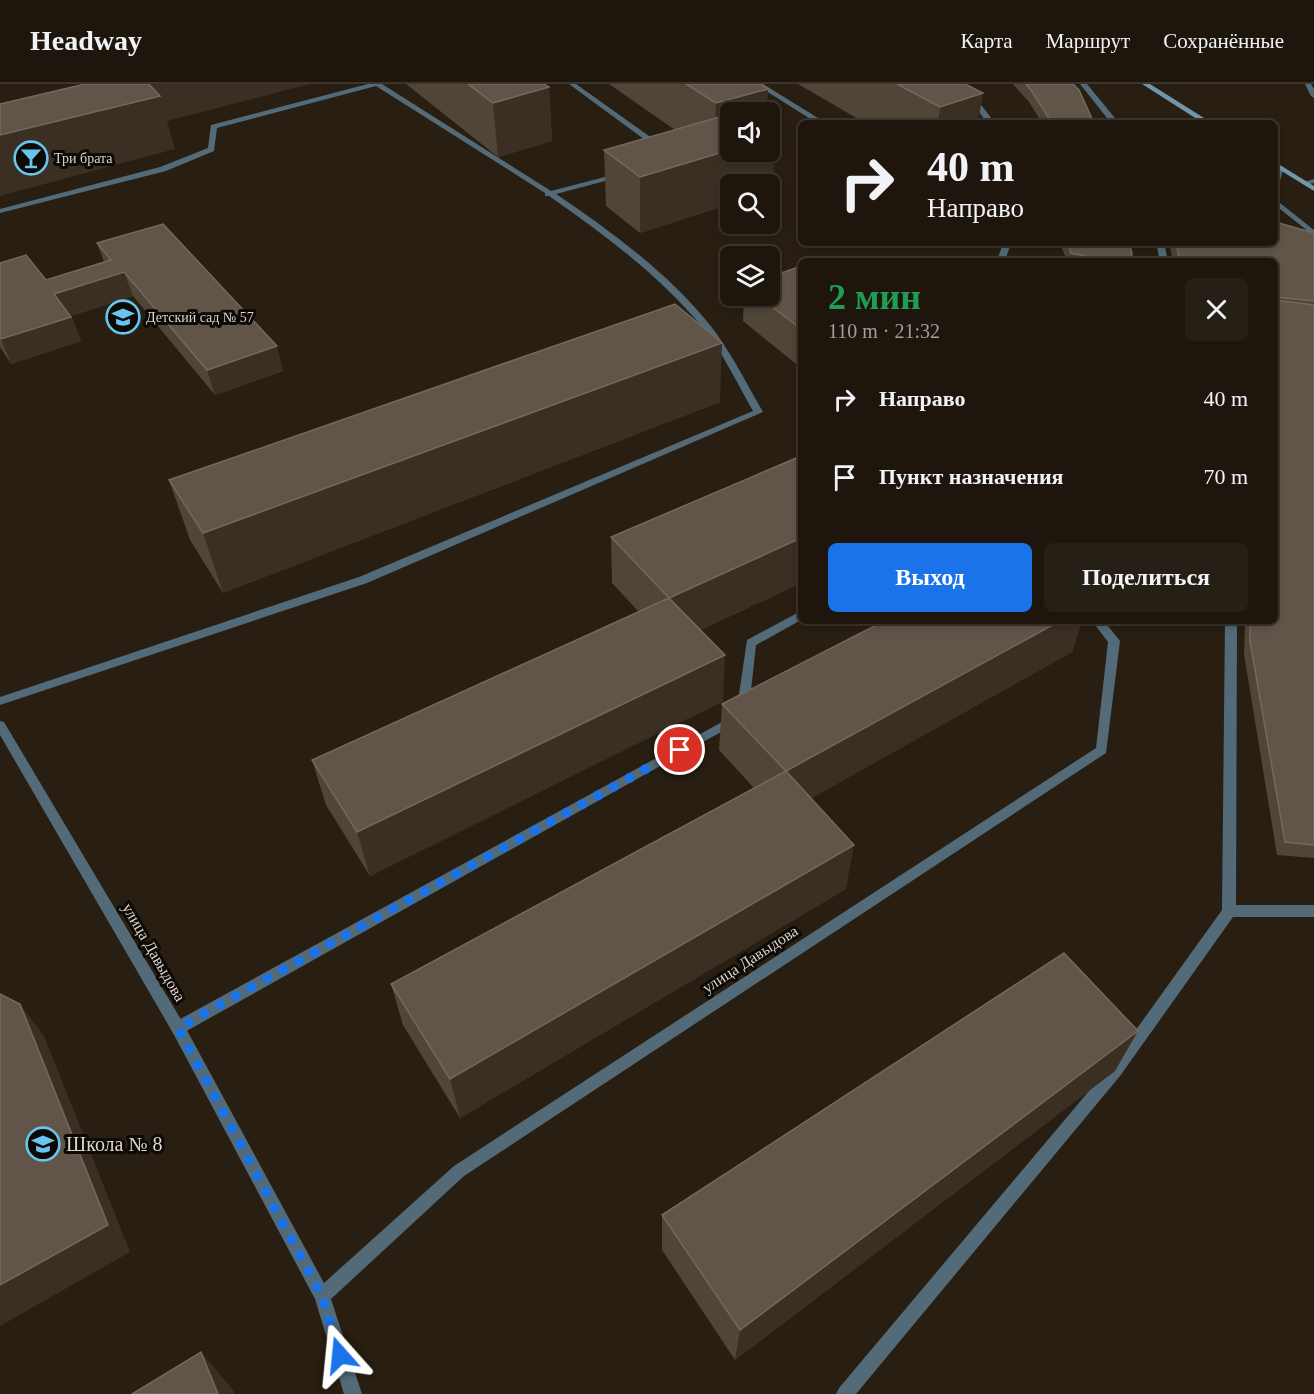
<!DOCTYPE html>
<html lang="ru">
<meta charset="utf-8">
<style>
body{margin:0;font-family:Georgia,serif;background:#261f16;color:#f1f3f6;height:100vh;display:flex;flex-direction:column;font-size:22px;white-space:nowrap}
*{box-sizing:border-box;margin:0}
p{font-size:20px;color:#a19f9d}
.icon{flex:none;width:33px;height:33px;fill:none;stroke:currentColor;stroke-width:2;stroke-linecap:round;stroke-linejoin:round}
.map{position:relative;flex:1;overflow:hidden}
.side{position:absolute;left:798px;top:174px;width:480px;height:366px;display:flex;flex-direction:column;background:#1e160d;border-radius:9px;box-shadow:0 3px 9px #0003,0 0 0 2px #3c352e}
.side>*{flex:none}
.top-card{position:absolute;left:798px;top:36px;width:480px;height:126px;border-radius:9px;box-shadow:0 3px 9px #0003,0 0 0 2px #3c352e;background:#1e160d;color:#f1f3f6;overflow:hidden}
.tools{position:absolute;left:720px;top:18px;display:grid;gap:12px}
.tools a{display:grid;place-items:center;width:60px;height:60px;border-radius:9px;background:#1e160d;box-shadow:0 3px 9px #0003,0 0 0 2px #3c352e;font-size:30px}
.pin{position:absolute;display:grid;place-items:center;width:51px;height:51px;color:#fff;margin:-26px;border:3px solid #fff;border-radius:50%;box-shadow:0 2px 6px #0007}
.me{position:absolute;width:66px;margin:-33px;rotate:342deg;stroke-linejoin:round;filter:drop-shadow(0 0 4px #0008)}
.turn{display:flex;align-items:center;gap:21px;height:126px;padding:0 30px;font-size:27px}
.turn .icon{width:78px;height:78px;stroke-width:2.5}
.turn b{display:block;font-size:42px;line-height:51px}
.round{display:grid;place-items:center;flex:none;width:63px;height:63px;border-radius:9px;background:#261f16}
.summary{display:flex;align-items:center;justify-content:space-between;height:102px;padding:0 30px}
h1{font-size:36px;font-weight:700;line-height:45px;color:#1e9e55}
.cta{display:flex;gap:12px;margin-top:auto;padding:12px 30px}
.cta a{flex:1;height:69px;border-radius:9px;background:#1a73e8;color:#fff;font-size:24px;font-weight:700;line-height:69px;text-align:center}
.cta a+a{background:#261f16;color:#f1f3f6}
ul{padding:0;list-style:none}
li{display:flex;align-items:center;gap:18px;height:78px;padding:0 30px}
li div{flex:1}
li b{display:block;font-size:22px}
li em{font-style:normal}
header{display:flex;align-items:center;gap:36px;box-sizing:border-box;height:84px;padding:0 30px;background:#1e160d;border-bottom:2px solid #3c352e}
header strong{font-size:28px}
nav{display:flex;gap:33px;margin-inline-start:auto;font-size:21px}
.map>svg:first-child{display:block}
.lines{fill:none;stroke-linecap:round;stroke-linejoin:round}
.service{fill:#536b78;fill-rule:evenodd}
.minor{fill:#536b78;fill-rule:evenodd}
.secondary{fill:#6f96aa;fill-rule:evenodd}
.wall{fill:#504638}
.shaded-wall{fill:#3a2f22}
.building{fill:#605548;stroke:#73695d;stroke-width:1.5}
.route{stroke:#1a73e8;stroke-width:10;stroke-dasharray:0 18}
.labels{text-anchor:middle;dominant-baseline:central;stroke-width:6;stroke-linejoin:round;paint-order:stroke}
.far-poi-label{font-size:14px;fill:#dcd5cc;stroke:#0d0904;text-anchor:start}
.street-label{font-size:16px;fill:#dcd5cc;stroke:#0d0904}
.near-poi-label{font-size:20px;fill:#dcd5cc;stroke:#0d0904;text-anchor:start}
</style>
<header>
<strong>Headway</strong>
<nav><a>Карта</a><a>Маршрут</a><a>Сохранённые</a></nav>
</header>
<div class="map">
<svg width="1314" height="1310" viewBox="0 0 1314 1310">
<rect width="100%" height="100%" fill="#281e11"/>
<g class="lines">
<g class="service">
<path d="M 368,0 L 382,0 L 551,107 L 624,88 L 624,92 L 556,110 C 612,148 667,188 710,241 C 731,268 746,299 763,328 L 367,499 L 0,621 L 0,613 L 359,493 L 753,327 C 737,299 723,269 703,244 C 659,191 605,151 549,112 L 545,112 L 545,109 L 376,2 L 217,44 L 214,67 L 166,87 L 0,129 L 0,125 L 160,83 L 208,64 L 211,41 Z"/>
<path d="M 569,0 L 576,0 L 663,62 L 656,64 Z"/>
<path d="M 755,0 L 763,0 L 826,39 L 817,39 Z"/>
<path d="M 1080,0 L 1087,0 L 1119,39 L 1111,39 Z"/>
<path d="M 1305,0 L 1311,0 L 1314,5 L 1314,14 L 1311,12 Z"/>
<path d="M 1277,81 L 1284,83 L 1279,100 L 1275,102 L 1275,87 Z"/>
<path d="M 1314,95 L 1314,99 L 1305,101 L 1301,99 Z"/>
<path d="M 1275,115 L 1314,146 L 1314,152 L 1275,121 Z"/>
<path d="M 1156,159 L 1164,159 L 1168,177 L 1160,177 Z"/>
<path d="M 801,527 L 801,536 L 756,561 L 749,624 L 747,627 L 739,627 L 737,624 L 747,556 Z"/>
<path d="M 733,632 L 739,636 L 737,639 L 183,949 L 178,950 L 173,949 L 171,944 L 173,939 Z"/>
</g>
<g class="minor">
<path d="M 959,0 L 965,0 L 995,39 L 987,39 Z"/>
<path d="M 1003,159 L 1011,159 L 1005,177 L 997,177 Z"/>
<path d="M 1092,537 L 1104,537 L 1120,557 L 1106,669 L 464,1092 L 331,1215 L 362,1310 L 344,1310 L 315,1215 L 173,949 L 0,651 L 0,637 L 4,638 L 183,939 L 324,1199 L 454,1082 L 1096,664 L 1108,558 Z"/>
<path d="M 1225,537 L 1237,537 L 1236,821 L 1314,821 L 1314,833 L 1233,833 L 1120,992 L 856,1310 L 836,1310 L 839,1304 L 1110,982 L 1222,826 Z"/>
</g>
<g class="secondary">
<path d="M 1142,0 L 1150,0 L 1212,39 L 1203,39 Z"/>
<path d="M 1275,78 L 1314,102 L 1314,107 L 1275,83 Z"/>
</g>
</g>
<g class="wall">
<path d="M 406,0 L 544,0 L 549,3 L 552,57 L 498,73 Z"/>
<path d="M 609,0 L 760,0 L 768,5 L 766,28 L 730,28 L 776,52 L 772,107 L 730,100 L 730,120 L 640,149 L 606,122 L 604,66 L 675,46 Z"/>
<path d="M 798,0 L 965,0 L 978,39 L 865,39 Z"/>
<path d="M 1013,0 L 1073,0 L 1094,39 L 1042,39 L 1029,18 Z"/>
<path d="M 1279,139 L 1314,149 L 1314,774 L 1277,771 L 1244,570 L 1245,537 L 1275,537 L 1275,177 L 1173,177 L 1169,159 L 1275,159 Z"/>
<path d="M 97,159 L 283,287 L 215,311 L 133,212 L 71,232 L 81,257 L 11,280 L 0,263 L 0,179 L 46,196 L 104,178 Z"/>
<path d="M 1060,159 L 1129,159 L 1131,177 L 1067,177 Z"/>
<path d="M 801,182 L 801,284 L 743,237 L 744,212 L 770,212 Z"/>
<path d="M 720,318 L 223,509 L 190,456 L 169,396 Z"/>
<path d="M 801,372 L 801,499 L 700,546 L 723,617 L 370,792 L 326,721 L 312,676 L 639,528 L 612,499 L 611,453 Z"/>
<path d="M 884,537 L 1082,537 L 1072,568 L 811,714 L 846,805 L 460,1034 L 403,941 L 391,900 L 754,704 L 719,666 L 722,620 Z"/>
<path d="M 1115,987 L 735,1276 L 662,1166 L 662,1131 Z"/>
</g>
<g class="shaded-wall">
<path d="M 140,0 L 310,0 L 167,37 L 175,65 L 0,112 L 0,51 Z"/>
<path d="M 549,3 L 552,57 L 498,73 L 493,19 Z"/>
<path d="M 768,5 L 766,28 L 730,28 L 730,68 L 770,68 L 770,54 L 776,52 L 772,107 L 770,108 L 770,100 L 730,100 L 730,120 L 640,149 L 640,93 L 714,71 L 716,19 Z"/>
<path d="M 983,9 L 978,39 L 938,39 L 940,23 Z"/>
<path d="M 124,188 L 133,212 L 63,235 L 54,210 Z"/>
<path d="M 71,233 L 81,257 L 11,280 L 1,255 Z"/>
<path d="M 722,259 L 720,318 L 223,509 L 203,449 Z"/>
<path d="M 277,262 L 283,287 L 215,311 L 207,286 Z"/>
<path d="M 801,454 L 801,499 L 669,560 L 669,514 Z"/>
<path d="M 1060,537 L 1082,537 L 1072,568 L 780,732 L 786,687 Z"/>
<path d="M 725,571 L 723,617 L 370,792 L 357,748 Z"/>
<path d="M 854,761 L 846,805 L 460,1034 L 450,995 Z"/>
<path d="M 20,920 L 44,952 L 130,1168 L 0,1242 L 0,1201 Z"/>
<path d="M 1138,947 L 1115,987 L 735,1276 L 740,1246 Z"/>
<path d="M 201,1268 L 233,1306 L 235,1310 L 218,1310 Z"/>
</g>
<g class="building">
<path d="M 85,0 L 149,0 L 160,12 L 0,51 L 0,20 Z"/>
<path d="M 468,0 L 544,0 L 549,3 L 493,19 Z"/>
<path d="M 686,0 L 760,0 L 768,5 L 716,19 Z"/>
<path d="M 897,0 L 965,0 L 983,9 L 940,23 Z"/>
<path d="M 1026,0 L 1073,0 L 1079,6 L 1094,39 L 1052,39 L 1031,6 Z"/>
<path d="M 730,30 L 730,66 L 640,93 L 604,66 Z"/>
<path d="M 955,36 L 961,39 L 946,39 Z"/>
<path d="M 770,48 L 776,52 L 770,54 Z"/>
<path d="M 1275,129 L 1279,139 L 1314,149 L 1314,217 L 1275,213 L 1275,177 L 1180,177 L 1176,159 L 1275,159 Z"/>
<path d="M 163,140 L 277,262 L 207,286 L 124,188 L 54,210 L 71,233 L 1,255 L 0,254 L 0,179 L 26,171 L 46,196 L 111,176 L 97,159 Z"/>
<path d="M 1068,159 L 1129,159 L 1132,169 L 1131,177 L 1108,177 L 1071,169 Z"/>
<path d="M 801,182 L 801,245 L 758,212 L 770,212 L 770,193 Z"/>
<path d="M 1275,216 L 1314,221 L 1314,761 L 1285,758 L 1250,557 L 1250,537 L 1275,537 Z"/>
<path d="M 675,220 L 722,259 L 203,449 L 169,396 Z"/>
<path d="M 801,372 L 801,454 L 669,514 L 725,571 L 357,748 L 312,676 L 669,514 L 611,453 Z"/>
<path d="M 884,537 L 1060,537 L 786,687 L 722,620 Z"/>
<path d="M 786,687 L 854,761 L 450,995 L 391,900 Z"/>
<path d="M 1064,869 L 1138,947 L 740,1246 L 662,1131 Z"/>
<path d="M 0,910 L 20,920 L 108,1141 L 0,1201 Z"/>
<path d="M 201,1268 L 218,1310 L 132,1310 Z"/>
</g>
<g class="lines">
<path class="route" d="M 340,1271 L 322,1212 L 178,944 L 680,666"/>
</g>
<defs>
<g id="bar-ring" transform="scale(1.725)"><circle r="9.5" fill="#0d0904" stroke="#68c4f0" stroke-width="1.5"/><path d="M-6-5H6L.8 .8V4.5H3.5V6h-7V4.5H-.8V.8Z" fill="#68c4f0"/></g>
<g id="school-ring" transform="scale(1.725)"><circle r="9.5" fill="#0d0904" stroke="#68c4f0" stroke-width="1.5"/><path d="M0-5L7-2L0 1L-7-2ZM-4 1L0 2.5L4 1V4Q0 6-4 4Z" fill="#68c4f0"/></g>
</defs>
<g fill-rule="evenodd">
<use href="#bar-ring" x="31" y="74"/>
<use href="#school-ring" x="123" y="233"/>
<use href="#school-ring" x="43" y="1060"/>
</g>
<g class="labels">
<g class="far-poi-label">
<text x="54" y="74">Три брата</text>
<text x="146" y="233">Детский сад № 57</text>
</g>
<g class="street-label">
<text transform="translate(154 868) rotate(60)">улица Давыдова</text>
<text transform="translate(750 875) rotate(-33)">улица Давыдова</text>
</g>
<g class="near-poi-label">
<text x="66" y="1060">Школа № 8</text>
</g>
</g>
</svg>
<div class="tools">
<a><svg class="icon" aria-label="sound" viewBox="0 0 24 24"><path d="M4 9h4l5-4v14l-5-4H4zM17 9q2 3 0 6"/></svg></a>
<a><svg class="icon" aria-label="search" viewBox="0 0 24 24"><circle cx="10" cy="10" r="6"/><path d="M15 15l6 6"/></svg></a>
<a><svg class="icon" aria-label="layers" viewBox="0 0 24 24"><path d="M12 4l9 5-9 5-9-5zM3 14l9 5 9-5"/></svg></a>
</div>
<div class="pin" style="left:680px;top:666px;background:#d93025"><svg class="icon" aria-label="arrive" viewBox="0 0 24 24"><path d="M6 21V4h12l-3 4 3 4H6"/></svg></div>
<svg class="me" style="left:340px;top:1271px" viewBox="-20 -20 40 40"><path d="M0-17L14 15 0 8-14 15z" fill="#1a73e8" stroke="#fff" stroke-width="4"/></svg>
<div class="top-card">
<div class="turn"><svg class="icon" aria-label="right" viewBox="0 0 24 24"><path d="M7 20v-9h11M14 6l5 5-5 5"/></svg><div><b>40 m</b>Направо</div></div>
</div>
<section class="side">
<div class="summary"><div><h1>2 мин</h1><p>110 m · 21:32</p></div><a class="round"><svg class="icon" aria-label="close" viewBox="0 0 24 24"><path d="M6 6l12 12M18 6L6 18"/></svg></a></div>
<ul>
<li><svg class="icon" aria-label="right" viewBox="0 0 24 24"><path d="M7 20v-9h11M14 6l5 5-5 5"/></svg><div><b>Направо</b></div><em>40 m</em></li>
<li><svg class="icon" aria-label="arrive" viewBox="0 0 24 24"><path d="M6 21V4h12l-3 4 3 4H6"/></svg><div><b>Пункт назначения</b></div><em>70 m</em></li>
</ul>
<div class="cta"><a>Выход</a><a>Поделиться</a></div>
</section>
</div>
